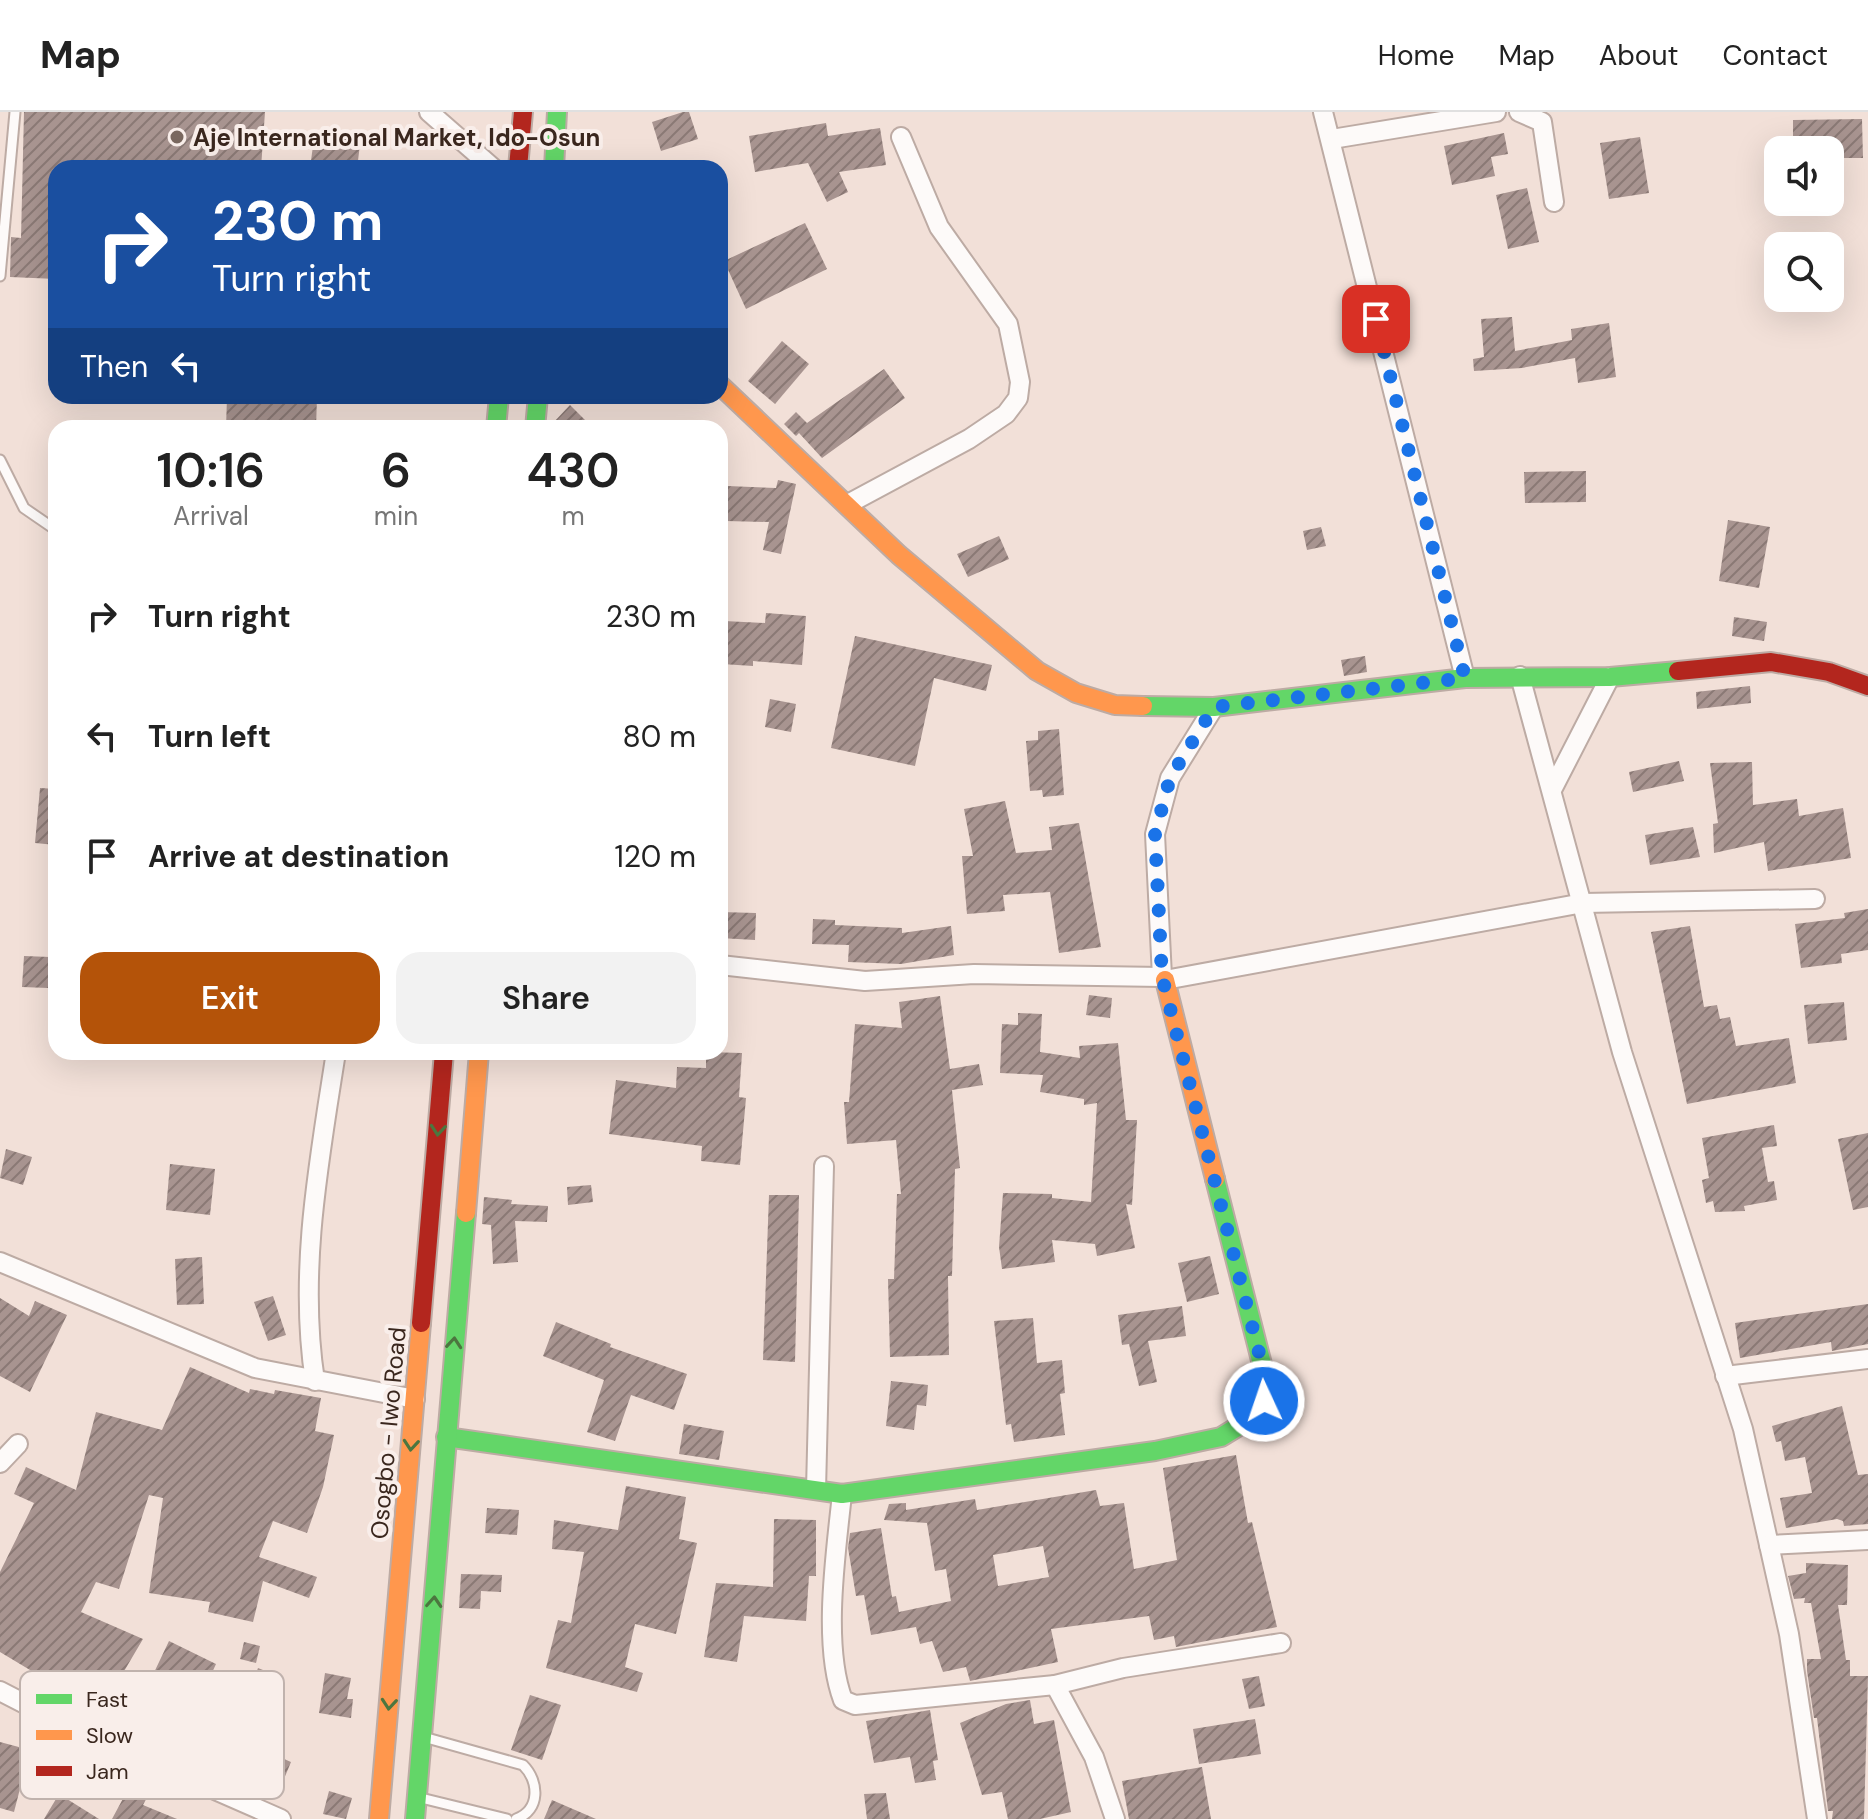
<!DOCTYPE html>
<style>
body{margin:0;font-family:"DM Sans",sans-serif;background:#f2f2f2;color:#222;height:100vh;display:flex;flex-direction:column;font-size:30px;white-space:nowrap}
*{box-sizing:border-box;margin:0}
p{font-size:26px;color:#767676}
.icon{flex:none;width:44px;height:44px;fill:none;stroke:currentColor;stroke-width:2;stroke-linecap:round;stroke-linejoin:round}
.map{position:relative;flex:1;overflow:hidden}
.panel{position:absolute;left:48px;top:308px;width:680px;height:640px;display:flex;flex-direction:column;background:#fff;border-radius:24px;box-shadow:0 8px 32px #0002}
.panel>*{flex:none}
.hud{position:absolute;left:48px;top:48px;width:680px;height:244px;border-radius:24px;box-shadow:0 8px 32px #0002;background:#1a4fa0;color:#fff;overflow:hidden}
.buttons{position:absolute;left:1764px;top:24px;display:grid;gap:16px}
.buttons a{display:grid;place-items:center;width:80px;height:80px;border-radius:16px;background:#fff;box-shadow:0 8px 32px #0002;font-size:40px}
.pin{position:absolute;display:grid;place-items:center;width:68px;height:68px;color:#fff;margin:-34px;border-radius:16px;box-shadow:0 4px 12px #0006}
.me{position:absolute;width:88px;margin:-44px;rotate:357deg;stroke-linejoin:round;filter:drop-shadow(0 0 6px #0008)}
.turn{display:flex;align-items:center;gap:28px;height:168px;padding:0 32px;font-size:36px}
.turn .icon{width:104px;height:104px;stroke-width:2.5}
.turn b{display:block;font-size:56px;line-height:68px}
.then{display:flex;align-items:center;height:76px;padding:0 32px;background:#0003;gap:16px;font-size:30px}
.eta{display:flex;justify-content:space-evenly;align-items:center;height:136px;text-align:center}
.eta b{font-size:48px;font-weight:600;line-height:56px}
.action{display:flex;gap:16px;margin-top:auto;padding:16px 32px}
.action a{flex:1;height:92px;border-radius:24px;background:#b45309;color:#fff;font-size:32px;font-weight:600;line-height:92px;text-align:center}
.action a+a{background:#f2f2f2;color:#222}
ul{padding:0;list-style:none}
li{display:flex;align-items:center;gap:24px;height:120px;padding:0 32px}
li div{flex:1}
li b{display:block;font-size:30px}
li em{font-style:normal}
header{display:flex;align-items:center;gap:48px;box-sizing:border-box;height:112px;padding:0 40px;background:#fff;border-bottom:2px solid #e0e0e0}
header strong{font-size:38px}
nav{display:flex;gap:44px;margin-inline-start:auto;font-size:28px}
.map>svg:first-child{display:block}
.building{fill:url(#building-hatch);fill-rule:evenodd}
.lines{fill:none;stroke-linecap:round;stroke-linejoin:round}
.lane-casing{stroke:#bdaba4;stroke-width:13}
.street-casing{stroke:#bdaba4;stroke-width:22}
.fast-casing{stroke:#bdaba4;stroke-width:22}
.slow-casing{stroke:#bdaba4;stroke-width:22}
.jam-casing{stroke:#bdaba4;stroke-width:22}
.lane{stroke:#fdfaf9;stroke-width:9}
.street{stroke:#fdfaf9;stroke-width:18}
.fast{stroke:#63d668;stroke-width:18}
.slow{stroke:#ff974d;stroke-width:18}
.jam{stroke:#b3261e;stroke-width:18}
.oneway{stroke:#4c763f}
.route{stroke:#1a73e8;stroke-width:14;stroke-dasharray:0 25.2}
.poi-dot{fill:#7a685f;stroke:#f9eeea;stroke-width:3}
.labels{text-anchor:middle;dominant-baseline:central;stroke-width:8;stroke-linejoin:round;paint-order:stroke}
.poi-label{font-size:24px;font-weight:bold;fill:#3a271e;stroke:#f9eeea;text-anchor:start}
.street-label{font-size:24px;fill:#3a271e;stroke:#f9eeea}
.key{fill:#f9eeea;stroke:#c0b2ad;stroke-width:2}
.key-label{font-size:22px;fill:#3a271e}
</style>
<header>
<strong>Map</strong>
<nav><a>Home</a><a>Map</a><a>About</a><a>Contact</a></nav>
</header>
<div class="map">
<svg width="1868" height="1707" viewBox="0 0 1868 1707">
<defs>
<pattern id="building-hatch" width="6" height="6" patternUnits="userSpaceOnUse" patternTransform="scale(2)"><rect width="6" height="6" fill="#a89490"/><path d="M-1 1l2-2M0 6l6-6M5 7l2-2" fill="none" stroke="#8a7975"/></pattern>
</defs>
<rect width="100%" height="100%" fill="#f2e0d8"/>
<g class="building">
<path d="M 24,0 L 265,0 L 261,56 L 56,56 L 56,167 L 10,165 L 11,125 L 21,126 Z"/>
<path d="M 683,0 L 689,0 L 698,27 L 661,39 L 652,10 Z"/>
<path d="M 1862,7 L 1863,46 L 1830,46 L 1830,38 L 1793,38 L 1793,8 Z"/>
<path d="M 826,11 L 828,24 L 880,16 L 886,53 L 839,60 L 848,80 L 827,90 L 808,51 L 755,60 L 749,24 Z"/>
<path d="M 315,19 L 361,25 L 357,56 L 310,56 Z"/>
<path d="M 1504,21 L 1508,42 L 1491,45 L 1495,64 L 1452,73 L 1444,34 Z"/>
<path d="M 1640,25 L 1649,81 L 1609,87 L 1600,31 Z"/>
<path d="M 1527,76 L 1539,130 L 1508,137 L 1496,83 Z"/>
<path d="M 805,111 L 827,157 L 746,197 L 724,149 Z"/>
<path d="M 1512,205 L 1515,239 L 1572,228 L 1571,217 L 1609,211 L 1616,265 L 1578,271 L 1575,246 L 1522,256 L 1474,259 L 1473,247 L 1484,245 L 1481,207 Z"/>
<path d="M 782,229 L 809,252 L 775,292 L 748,269 Z"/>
<path d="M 884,257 L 905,286 L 822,346 L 799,321 L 796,324 L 784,312 L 796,300 L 807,311 Z"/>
<path d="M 227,284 L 317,284 L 316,316 L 226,316 Z"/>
<path d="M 570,293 L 593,316 L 552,316 L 553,311 Z"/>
<path d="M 1586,359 L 1586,390 L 1525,391 L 1524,360 Z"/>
<path d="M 778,368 L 796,372 L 781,442 L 763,438 L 769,410 L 726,409 L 727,374 L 776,376 Z"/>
<path d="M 1728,408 L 1770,415 L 1759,476 L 1719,469 Z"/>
<path d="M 1321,415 L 1326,434 L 1307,438 L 1303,419 Z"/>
<path d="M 999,424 L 1009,447 L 968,465 L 957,442 Z"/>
<path d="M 766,501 L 806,504 L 802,553 L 753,549 L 753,554 L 722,552 L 724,509 L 765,511 Z"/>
<path d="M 1734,505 L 1767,510 L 1764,529 L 1732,524 Z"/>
<path d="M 855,524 L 992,553 L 986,579 L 934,566 L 915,654 L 831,636 Z"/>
<path d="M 1365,544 L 1367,560 L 1344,564 L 1341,548 Z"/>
<path d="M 1750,574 L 1751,591 L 1697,597 L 1696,580 Z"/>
<path d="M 770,587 L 796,592 L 791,620 L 765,615 Z"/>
<path d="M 1059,617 L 1064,683 L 1043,685 L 1042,678 L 1030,679 L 1026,629 L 1038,628 L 1038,619 Z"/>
<path d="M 1679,649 L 1684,669 L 1633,680 L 1629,660 Z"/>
<path d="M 1752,650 L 1753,693 L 1797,687 L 1799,704 L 1843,696 L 1851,746 L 1768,759 L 1764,730 L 1714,741 L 1713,712 L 1718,711 L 1710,651 Z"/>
<path d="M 40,676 L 56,677 L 56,733 L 35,731 Z"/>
<path d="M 1005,689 L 1016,741 L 1052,738 L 1049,715 L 1079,711 L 1101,835 L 1059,841 L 1050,780 L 1003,783 L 1005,799 L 967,802 L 962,744 L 973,744 L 964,697 Z"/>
<path d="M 1693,715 L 1700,745 L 1650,753 L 1645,723 Z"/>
<path d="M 1868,797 L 1868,838 L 1841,842 L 1842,851 L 1801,856 L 1795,812 L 1845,806 L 1844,801 Z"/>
<path d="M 720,800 L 756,801 L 755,828 L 720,826 Z"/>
<path d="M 813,807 L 835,808 L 835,813 L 902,816 L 902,821 L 951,814 L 954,843 L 901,852 L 848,850 L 849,833 L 812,832 Z"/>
<path d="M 1690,814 L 1704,895 L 1717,893 L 1720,907 L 1730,905 L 1736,934 L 1789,926 L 1796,971 L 1687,992 L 1651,820 Z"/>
<path d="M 24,844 L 50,845 L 48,876 L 22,875 Z"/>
<path d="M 1089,883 L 1112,886 L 1110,906 L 1086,903 Z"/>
<path d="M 940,884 L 950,957 L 979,952 L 983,973 L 952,978 L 960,1056 L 955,1057 L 952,1164 L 948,1164 L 949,1243 L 890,1245 L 888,1167 L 894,1167 L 897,1082 L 901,1082 L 896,1028 L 847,1032 L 844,990 L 849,990 L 855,912 L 902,916 L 899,890 Z"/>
<path d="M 1844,890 L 1847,928 L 1808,932 L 1804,893 Z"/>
<path d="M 1018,901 L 1042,902 L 1040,940 L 1080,946 L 1079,934 L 1118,931 L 1126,1008 L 1137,1008 L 1132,1093 L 1126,1092 L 1135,1136 L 1097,1144 L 1095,1132 L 1052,1128 L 1055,1150 L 1002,1157 L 999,1135 L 1003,1081 L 1052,1082 L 1052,1086 L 1091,1090 L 1097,991 L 1084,993 L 1084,987 L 1040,980 L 1043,963 L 1000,961 L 1002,912 L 1018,913 Z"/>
<path d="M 706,940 L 742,941 L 739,985 L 746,986 L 740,1053 L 701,1049 L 702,1034 L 609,1022 L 616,968 L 676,976 L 677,955 L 706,956 Z"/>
<path d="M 1774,1013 L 1777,1034 L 1762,1036 L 1768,1070 L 1774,1069 L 1777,1088 L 1744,1094 L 1745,1099 L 1715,1100 L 1713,1089 L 1706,1091 L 1702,1068 L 1709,1066 L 1702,1026 Z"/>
<path d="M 1868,1021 L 1868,1095 L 1853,1098 L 1838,1027 Z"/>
<path d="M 6,1037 L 32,1045 L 23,1073 L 0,1066 Z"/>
<path d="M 170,1052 L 215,1057 L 210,1103 L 166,1098 Z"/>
<path d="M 591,1073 L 593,1090 L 568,1093 L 567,1075 Z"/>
<path d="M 769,1083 L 799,1083 L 795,1250 L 763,1248 Z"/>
<path d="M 484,1085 L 512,1088 L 511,1092 L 548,1094 L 547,1110 L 515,1109 L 518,1150 L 493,1152 L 491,1113 L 482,1112 Z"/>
<path d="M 1210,1144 L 1219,1182 L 1187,1190 L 1178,1151 Z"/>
<path d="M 202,1145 L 204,1192 L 177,1193 L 175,1147 Z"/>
<path d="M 273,1184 L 286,1223 L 268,1229 L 254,1190 Z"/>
<path d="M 0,1186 L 29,1204 L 35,1189 L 67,1203 L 30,1280 L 0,1264 Z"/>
<path d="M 1868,1192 L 1868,1232 L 1832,1239 L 1831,1230 L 1740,1246 L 1735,1211 Z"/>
<path d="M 1182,1194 L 1186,1224 L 1148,1229 L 1157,1270 L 1139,1274 L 1129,1232 L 1122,1233 L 1118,1203 Z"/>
<path d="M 1033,1206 L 1037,1251 L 1062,1248 L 1065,1281 L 1060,1282 L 1065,1323 L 1014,1330 L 1011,1312 L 1006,1313 L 994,1209 Z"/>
<path d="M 556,1210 L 611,1232 L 610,1235 L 687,1262 L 674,1298 L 631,1283 L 615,1329 L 587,1320 L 604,1268 L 543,1244 Z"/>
<path d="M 190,1255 L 249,1281 L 250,1277 L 274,1282 L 275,1278 L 321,1286 L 315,1319 L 334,1323 L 323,1375 L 307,1421 L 273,1409 L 259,1445 L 317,1465 L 309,1486 L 263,1469 L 253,1510 L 208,1500 L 210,1490 L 149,1481 L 163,1386 L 149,1383 L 119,1477 L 96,1470 L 81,1500 L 143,1527 L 100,1600 L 0,1540 L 0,1460 L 34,1391 L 14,1382 L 26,1355 L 76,1378 L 96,1300 L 162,1318 Z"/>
<path d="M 891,1269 L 928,1273 L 926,1294 L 917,1293 L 914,1318 L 886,1314 Z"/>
<path d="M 1842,1294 L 1858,1363 L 1868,1362 L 1868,1412 L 1844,1414 L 1843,1409 L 1837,1407 L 1786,1416 L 1780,1386 L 1812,1381 L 1805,1345 L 1785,1349 L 1781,1329 L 1776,1330 L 1772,1314 Z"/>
<path d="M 684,1312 L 724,1319 L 719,1348 L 679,1342 Z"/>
<path d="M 1236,1343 L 1248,1411 L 1252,1410 L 1277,1515 L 1176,1535 L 1174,1524 L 1154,1528 L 1149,1504 L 1051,1517 L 1058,1550 L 970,1569 L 966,1555 L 943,1560 L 932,1529 L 920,1532 L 916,1515 L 871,1523 L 864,1483 L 856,1484 L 848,1436 L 850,1421 L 881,1416 L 892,1485 L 896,1484 L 899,1500 L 951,1489 L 946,1457 L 935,1459 L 927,1411 L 884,1408 L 889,1392 L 906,1391 L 906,1398 L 975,1387 L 977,1398 L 1096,1378 L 1100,1394 L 1124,1391 L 1134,1457 L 1177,1448 L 1163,1356 ZM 1043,1434 L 1049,1465 L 998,1474 L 993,1443 Z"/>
<path d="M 626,1374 L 686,1385 L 679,1427 L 697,1431 L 676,1522 L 635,1512 L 625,1555 L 643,1561 L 637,1580 L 546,1556 L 558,1508 L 571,1511 L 584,1440 L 552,1437 L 554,1408 L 618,1418 Z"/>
<path d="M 487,1396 L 519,1398 L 517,1423 L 485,1421 Z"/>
<path d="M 774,1407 L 816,1408 L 816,1464 L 809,1464 L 806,1509 L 744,1504 L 737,1550 L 704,1545 L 716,1471 L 773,1475 Z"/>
<path d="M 1806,1451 L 1848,1453 L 1847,1493 L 1838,1493 L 1846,1548 L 1850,1548 L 1850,1564 L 1868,1564 L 1864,1707 L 1832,1707 L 1833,1699 L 1828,1699 L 1817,1606 L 1814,1606 L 1807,1559 L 1807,1547 L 1821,1547 L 1811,1491 L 1804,1491 L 1805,1486 L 1794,1487 L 1788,1464 L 1806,1461 Z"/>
<path d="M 461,1462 L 502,1463 L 501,1480 L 481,1479 L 480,1497 L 459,1496 Z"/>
<path d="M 169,1529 L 216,1552 L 193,1602 L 234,1622 L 258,1556 L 278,1564 L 267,1595 L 285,1604 L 268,1640 L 291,1650 L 279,1679 L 131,1609 Z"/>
<path d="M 244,1530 L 260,1534 L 256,1551 L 240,1547 Z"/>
<path d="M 325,1561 L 351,1566 L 347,1587 L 353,1587 L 351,1606 L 319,1601 Z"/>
<path d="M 1259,1564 L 1265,1594 L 1249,1597 L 1242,1567 Z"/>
<path d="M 530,1583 L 561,1593 L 542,1648 L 511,1638 Z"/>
<path d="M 1030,1588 L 1034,1612 L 1054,1608 L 1071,1700 L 1040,1707 L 1008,1707 L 1002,1680 L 982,1683 L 960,1611 L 1006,1592 Z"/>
<path d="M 930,1598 L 938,1648 L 933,1649 L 936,1668 L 915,1671 L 910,1645 L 874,1651 L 866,1609 Z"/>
<path d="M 1255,1607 L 1261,1642 L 1199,1652 L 1193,1617 Z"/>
<path d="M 0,1630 L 30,1638 L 14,1700 L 0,1696 Z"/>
<path d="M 1202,1655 L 1211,1707 L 1129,1707 L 1122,1669 Z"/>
<path d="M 133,1668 L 151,1678 L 143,1693 L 177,1707 L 112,1707 Z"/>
<path d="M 329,1679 L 352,1686 L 346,1707 L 323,1702 Z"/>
<path d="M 886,1681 L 890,1707 L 867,1707 L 864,1682 Z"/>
<path d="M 59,1682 L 99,1707 L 44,1707 Z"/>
<path d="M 552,1688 L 596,1707 L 544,1707 Z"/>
</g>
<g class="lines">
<g class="lane-casing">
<g id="lane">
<path d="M 0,164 L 15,0"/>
<path d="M 0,348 L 24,396 L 56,418"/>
<path d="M 427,1626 L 523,1653 C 539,1669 541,1698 516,1707"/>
<path d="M 421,1686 L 507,1707"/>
</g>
</g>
<g class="street-casing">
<g id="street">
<path d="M 429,0 L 493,56"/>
<path d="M 1323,0 L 1465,566"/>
<path d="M 1519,0 L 1542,10 L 1554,90"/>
<path d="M 1332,27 L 1496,0"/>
<path d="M 848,392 L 969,327 L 1006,302 L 1018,286 L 1020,270 L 1008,212 L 939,115 L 901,25"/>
<path d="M 1520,564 L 1622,940 L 1743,1317 L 1789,1522 L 1817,1707"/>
<path d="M 1553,676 L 1610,565"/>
<path d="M 720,853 L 865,869 L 974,862 L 1162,865 L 1165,868 L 1583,791 L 1815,787"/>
<path d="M 1162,865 L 1155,722 L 1170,666 L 1214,595"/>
<path d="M 0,1150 L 255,1256 L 415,1287"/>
<path d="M 1725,1264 L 1868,1247"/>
<path d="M 315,1269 C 298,1160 319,1049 336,940"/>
<path d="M 0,1351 L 18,1332"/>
<path d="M 816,1378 L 824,1054"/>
<path d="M 842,1382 C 836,1440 822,1533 843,1588 L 855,1593 L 1055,1573 L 1123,1556 L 1281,1531"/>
<path d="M 1769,1433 L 1868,1428"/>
<path d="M 1055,1573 L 1094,1645 L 1115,1707"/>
<path d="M 0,1579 L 62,1611 L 281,1707"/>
</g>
</g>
<g class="fast-casing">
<g id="fast">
<path d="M 554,56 L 557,0"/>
<path d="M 496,316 L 499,284"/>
<path d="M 535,316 L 538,284"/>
<path d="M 1143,594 L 1214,595 L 1465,566 L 1610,565 L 1678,559"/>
<path d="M 446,1325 L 842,1382 L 1155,1339 L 1221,1325 L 1252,1306 L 1264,1289 L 1266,1268 L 1215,1067"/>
<path d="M 415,1707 L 466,1101"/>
</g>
</g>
<g class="slow-casing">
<g id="slow">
<path d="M 720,273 L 899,443 L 1037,559 L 1076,581 L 1115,593 L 1143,594"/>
<path d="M 1165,868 L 1215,1067"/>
<path d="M 466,1101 L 479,940"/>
<path d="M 379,1707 L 421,1211"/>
</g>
</g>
<g class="jam-casing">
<g id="jam">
<path d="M 518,56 L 523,0"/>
<path d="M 1678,559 L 1771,550 L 1829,560 L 1868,574"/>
<path d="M 421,1211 L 444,940"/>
</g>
</g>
<use href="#lane" class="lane"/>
<use href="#street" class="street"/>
<use href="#fast" class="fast"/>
<use href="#slow" class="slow"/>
<use href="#jam" class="jam"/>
</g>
<defs><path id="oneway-chevron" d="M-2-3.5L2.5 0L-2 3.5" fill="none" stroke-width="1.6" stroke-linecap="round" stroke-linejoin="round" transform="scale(2)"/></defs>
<g class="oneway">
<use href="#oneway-chevron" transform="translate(438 1018) rotate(95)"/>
<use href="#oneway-chevron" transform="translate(454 1231) rotate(-85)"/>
<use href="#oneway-chevron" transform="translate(411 1333) rotate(95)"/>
<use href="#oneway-chevron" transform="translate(434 1490) rotate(-86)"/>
<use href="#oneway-chevron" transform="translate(389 1592) rotate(95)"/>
</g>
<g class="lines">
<path class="route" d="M 1264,1289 L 1266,1268 L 1162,865 L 1155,722 L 1170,666 L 1214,595 L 1465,566 L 1376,207"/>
</g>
<circle class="poi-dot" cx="177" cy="25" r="8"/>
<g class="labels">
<g class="poi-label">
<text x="193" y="25">Aje International Market, Ido-Osun</text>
</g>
<g class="street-label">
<text transform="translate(388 1321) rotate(-85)">Osogbo - Iwo Road</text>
</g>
</g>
<rect x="20" y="1559" width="264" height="128" rx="12" class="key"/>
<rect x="36" y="1582" width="36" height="10" fill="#63d668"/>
<rect x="36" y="1618" width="36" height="10" fill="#ff974d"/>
<rect x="36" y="1654" width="36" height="10" fill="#b3261e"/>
<g class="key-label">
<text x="86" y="1595">Fast</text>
<text x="86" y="1631">Slow</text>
<text x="86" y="1667">Jam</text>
</g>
</svg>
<div class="buttons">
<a><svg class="icon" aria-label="sound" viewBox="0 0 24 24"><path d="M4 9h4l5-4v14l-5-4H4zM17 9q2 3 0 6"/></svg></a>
<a><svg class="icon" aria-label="search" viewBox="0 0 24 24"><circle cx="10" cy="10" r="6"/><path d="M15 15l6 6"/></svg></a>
</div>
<div class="pin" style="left:1376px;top:207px;background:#d93025"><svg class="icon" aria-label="arrive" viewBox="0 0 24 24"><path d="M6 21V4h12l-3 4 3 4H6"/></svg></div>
<svg class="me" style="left:1264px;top:1289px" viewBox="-20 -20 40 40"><circle r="17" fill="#1a73e8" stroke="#fff" stroke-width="3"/><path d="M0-11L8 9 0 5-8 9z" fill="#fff"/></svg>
<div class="hud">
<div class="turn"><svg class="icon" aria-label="right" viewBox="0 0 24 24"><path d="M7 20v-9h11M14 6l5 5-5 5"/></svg><div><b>230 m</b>Turn right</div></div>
<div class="then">Then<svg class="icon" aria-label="left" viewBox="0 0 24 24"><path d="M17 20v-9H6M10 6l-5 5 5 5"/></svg></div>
</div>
<section class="panel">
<div class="eta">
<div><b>10:16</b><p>Arrival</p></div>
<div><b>6</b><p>min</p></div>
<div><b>430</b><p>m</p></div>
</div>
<ul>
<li><svg class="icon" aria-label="right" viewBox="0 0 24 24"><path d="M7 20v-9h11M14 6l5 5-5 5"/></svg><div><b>Turn right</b></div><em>230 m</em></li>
<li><svg class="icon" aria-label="left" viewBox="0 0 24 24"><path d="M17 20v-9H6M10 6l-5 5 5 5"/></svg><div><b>Turn left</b></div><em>80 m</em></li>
<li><svg class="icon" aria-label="arrive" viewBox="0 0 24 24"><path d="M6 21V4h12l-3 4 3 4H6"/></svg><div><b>Arrive at destination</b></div><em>120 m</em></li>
</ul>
<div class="action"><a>Exit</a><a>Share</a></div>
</section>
</div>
